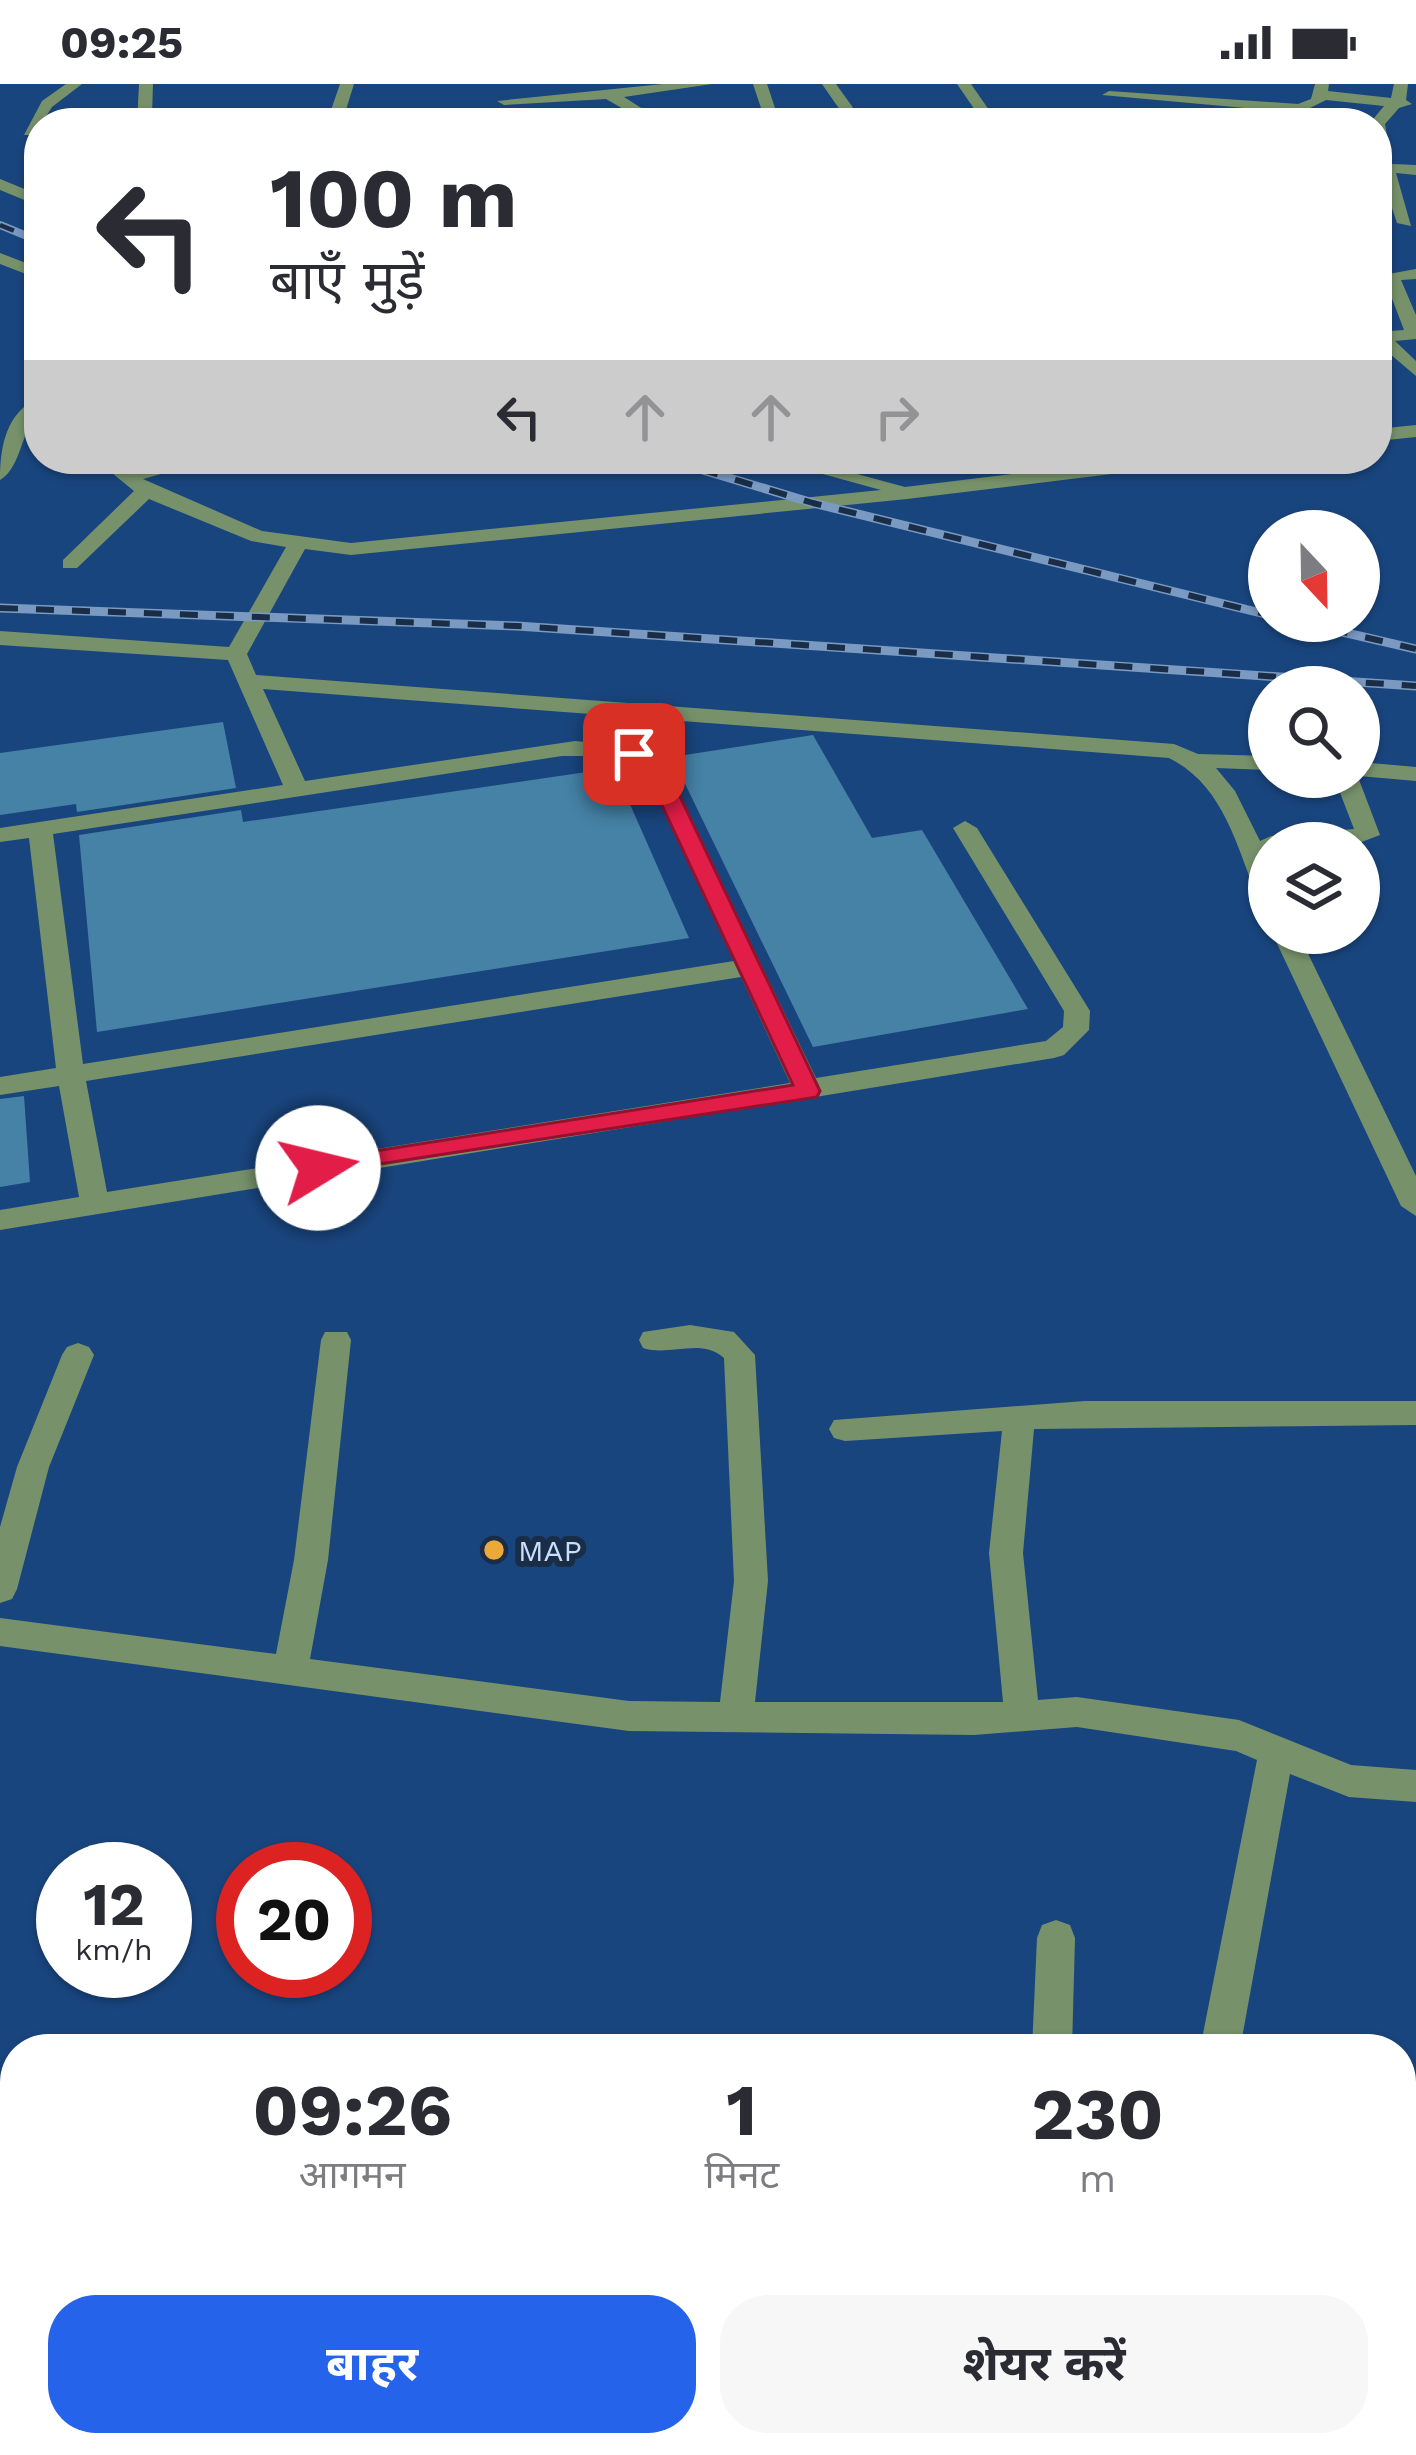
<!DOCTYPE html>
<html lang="hi">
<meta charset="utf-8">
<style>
body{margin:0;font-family:"Work Sans","Noto Sans Devanagari",sans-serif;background:#f7f7f7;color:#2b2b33;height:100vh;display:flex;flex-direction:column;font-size:45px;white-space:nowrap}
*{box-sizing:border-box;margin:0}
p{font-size:39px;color:#7c7c81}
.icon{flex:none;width:66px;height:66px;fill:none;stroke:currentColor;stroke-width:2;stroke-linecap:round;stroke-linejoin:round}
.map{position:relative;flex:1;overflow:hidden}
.sheet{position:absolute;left:0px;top:1950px;width:1416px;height:423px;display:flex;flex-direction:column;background:#fff;border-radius:48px 48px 0 0;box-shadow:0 3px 9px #0004}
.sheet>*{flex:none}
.hud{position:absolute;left:24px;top:24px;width:1368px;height:366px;border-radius:48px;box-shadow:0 3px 9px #0004;background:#fff;color:#2b2b33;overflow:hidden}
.needle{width:78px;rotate:158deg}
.tools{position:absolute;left:1248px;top:426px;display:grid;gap:24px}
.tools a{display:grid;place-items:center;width:132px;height:132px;border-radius:50%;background:#fff;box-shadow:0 3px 9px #0004;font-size:60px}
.speed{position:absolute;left:36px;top:1758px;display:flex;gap:24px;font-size:60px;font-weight:700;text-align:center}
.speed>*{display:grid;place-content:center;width:156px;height:156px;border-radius:50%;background:#fff;box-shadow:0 3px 9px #0004;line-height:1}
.speed small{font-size:30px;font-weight:400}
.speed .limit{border:18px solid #d22;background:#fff;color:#111}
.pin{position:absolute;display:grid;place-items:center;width:102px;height:102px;color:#fff;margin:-51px;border-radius:24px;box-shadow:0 6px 18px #0006}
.me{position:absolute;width:132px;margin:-66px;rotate:81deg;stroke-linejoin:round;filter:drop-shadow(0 0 9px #0008)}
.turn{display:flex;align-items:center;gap:42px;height:252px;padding:0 48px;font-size:54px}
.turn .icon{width:156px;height:156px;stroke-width:2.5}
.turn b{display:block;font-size:84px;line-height:102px}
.lanes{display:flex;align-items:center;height:114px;padding:0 48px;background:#0003;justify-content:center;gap:60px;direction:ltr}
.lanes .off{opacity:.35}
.eta{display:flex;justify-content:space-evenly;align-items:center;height:204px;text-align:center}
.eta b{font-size:72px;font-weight:700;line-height:84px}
.cta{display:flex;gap:24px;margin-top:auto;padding:24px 48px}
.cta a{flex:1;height:138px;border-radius:48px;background:#2563eb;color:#fff;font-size:48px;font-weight:700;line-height:138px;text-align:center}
.cta a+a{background:#f7f7f7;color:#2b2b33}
.status{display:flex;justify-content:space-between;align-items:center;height:84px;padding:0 60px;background:#fff;direction:ltr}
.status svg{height:33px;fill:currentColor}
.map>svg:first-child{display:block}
.building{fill:#4582a6}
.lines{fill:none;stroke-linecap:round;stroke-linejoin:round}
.minor{fill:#77926b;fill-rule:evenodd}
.rail-far1-casing{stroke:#7b9ac2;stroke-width:8}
.rail-casing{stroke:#7b9ac2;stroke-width:9}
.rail-far1{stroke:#1a2d47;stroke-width:4.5;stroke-dasharray:15;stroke-linecap:butt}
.rail{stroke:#1a2d47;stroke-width:6;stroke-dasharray:18;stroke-linecap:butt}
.route{fill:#e11d48;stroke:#92132f;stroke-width:3}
.poi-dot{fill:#eba93a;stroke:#1a2d47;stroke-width:4.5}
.labels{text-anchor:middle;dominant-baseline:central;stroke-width:12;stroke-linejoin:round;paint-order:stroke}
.poi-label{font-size:30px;fill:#cadef9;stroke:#1a2d47;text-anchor:start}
</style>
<div class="status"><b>09:25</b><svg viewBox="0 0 49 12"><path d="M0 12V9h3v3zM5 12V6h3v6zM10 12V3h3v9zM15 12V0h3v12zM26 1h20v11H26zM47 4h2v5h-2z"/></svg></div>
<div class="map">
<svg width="1416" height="2371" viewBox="0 0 1416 2371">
<rect width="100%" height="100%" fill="#19457e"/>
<g class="building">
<path d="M 223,638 L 236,704 L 77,728 L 76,720 L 0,731 L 0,669 Z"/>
<path d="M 813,651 L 872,754 L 922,746 L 1028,925 L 813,963 L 672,673 Z"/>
<path d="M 614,684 L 689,854 L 97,948 L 79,751 L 241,726 L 243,738 Z"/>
<path d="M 24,1012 L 30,1098 L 0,1103 L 0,1015 Z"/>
</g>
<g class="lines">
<g class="minor">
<path d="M 66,0 L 82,0 L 52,23 L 34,51 L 24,51 L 42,17 Z"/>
<path d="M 139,0 L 153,0 L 152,31 L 244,29 L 316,36 L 330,29 L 340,0 L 354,0 L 344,32 L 333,39 L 137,39 Z"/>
<path d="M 663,0 L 712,0 L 624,13 L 665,39 L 557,38 L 550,34 L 557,30 L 632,30 L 606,15 L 504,21 L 497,17 Z"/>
<path d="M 753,0 L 767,0 L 780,39 L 766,39 Z"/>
<path d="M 822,0 L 836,0 L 864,39 L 849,39 Z"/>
<path d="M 957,0 L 971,0 L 998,39 L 984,39 Z"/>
<path d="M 1315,0 L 1329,0 L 1328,7 L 1391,14 L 1394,0 L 1408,0 L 1406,16 L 1412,20 L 1399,24 L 1385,40 L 1392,80 L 1416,81 L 1416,91 L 1396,89 L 1411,142 L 1397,139 L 1377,80 L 1377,39 L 1370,39 L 1384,22 L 1326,16 L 1300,29 L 1102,11 L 1109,7 L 1298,20 L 1311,15 Z"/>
<path d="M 0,95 L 39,111 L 39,122 L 0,106 Z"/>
<path d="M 0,169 L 39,184 L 39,195 L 0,180 Z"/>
<path d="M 1416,185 L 1416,195 L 1401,196 L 1416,231 L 1416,255 L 1395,257 L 1416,277 L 1416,292 L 1377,259 L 1377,248 L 1404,246 L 1383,191 Z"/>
<path d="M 39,313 L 39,329 C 20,347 22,383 0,396 C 0,362 6,329 39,313 Z"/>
<path d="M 1416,341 L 1416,353 L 1377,357 L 1377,345 Z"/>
<path d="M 95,375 L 117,375 L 131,386 L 179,375 L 214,375 L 143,395 L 262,447 L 351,459 L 881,406 L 768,375 L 802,375 L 905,403 L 1137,375 L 1195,375 L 1185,381 L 907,415 L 351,471 L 305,465 L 247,570 L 256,591 L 1174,660 L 1198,670 L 1269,672 L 1269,686 L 1216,684 L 1235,707 L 1260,757 L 1271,752 L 1354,745 L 1334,693 L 1358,693 L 1380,751 L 1359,759 L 1269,759 L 1269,766 L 1263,764 L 1269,779 L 1269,818 L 1256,810 C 1236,759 1222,700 1169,674 L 263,605 L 305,697 L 575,657 L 620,661 L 662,676 L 816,994 L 1046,957 L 1063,943 L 1064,927 L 953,744 L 965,737 L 977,744 L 1090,927 L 1089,946 L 1064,971 L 1054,974 L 0,1146 L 0,1126 L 79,1113 L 59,1002 L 0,1011 L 0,993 L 56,984 L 29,754 L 0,758 L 0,744 L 283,701 L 228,576 L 0,561 L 0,547 L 229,563 L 286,463 L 251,457 L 149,415 L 77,484 L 63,484 L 63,476 L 134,407 ZM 562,672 L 610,672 L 644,685 L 734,877 L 83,980 L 53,750 ZM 741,893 L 790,999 L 107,1108 L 86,997 Z"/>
<path d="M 1359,678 L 1416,683 L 1416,697 L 1359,692 Z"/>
<path d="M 1272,849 L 1298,849 L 1416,1092 L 1416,1132 L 1401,1122 Z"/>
<path d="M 690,1241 L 734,1248 L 755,1271 L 768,1497 L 755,1618 L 1003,1618 L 989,1469 L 1002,1347 L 845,1357 L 834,1354 L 829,1345 L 834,1336 L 1085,1317 L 1416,1317 L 1416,1341 L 1034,1345 L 1023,1469 L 1038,1616 L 1077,1613 L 1239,1636 L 1351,1681 L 1416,1686 L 1416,1718 L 1349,1713 L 1290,1690 L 1240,1965 L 1200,1965 L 1257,1676 L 1236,1667 L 1077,1643 L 974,1651 L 629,1647 L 0,1562 L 0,1534 L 276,1570 L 294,1476 L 321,1256 L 325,1248 L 347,1248 L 351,1256 L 328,1476 L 310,1575 L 629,1617 L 720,1618 L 734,1497 L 724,1274 C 700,1253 670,1273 643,1264 L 639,1256 L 643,1248 Z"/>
<path d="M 78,1259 L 89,1263 L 94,1271 L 49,1383 L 17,1505 L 12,1515 L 0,1519 L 0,1443 L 17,1383 L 62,1271 L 67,1263 Z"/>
<path d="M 1056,1836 L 1070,1841 L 1075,1854 L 1072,1965 L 1032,1965 L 1037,1854 L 1042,1841 Z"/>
<path d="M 1401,2127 L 1416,2133 L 1416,2179 L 1401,2173 Z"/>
<path d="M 772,2358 L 818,2358 L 814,2371 L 768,2371 Z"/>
<path d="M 840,2358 L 904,2358 L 910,2371 L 846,2371 Z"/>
</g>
<g class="rail-far1-casing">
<path id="rail-far1" d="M 0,141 L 39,157"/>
</g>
<g class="rail-casing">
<g id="rail">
<path d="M 666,375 L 813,419 L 1269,531"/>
<path d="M 0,524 L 517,542 L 1416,602"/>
<path d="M 1295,537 L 1416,565"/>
</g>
</g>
<use href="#rail-far1" class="rail-far1"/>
<use href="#rail" class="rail"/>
</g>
<path class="route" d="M 627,666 L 642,666 L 665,681 L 820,1007 L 817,1013 L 308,1091 L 305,1084 L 318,1076 L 793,1001 L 645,685 L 627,675 Z"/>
<circle class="poi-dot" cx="494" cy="1466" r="12"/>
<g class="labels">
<g class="poi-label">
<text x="518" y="1466">MAP</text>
</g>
</g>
</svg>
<div class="tools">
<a><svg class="needle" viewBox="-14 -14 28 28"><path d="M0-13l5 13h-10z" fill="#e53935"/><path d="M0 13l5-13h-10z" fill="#7c7c81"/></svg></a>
<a><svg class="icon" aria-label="search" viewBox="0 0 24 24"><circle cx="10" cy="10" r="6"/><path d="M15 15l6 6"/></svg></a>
<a><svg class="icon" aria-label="layers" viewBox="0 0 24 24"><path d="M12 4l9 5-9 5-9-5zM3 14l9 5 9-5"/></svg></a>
</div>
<div class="speed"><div>12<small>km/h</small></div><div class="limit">20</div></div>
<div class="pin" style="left:634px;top:670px;background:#d93025"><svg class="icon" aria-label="arrive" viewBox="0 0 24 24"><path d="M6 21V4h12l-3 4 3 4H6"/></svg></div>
<svg class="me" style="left:318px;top:1084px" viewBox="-20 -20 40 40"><circle r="19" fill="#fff"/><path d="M0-13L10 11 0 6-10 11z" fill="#e11d48"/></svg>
<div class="hud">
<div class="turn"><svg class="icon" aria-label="left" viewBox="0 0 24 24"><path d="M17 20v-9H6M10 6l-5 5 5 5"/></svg><div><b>100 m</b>बाएँ मुड़ें</div></div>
<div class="lanes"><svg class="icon" aria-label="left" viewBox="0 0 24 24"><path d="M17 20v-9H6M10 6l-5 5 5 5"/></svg><svg class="icon off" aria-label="ahead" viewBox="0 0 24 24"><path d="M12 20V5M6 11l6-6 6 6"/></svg><svg class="icon off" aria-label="ahead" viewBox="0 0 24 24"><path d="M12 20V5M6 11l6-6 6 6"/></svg><svg class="icon off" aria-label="right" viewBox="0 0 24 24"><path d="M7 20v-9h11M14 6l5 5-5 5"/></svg></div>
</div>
<section class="sheet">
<div class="eta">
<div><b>09:26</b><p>आगमन</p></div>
<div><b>1</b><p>मिनट</p></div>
<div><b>230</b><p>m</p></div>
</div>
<div class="cta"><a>बाहर</a><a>शेयर करें</a></div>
</section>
</div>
